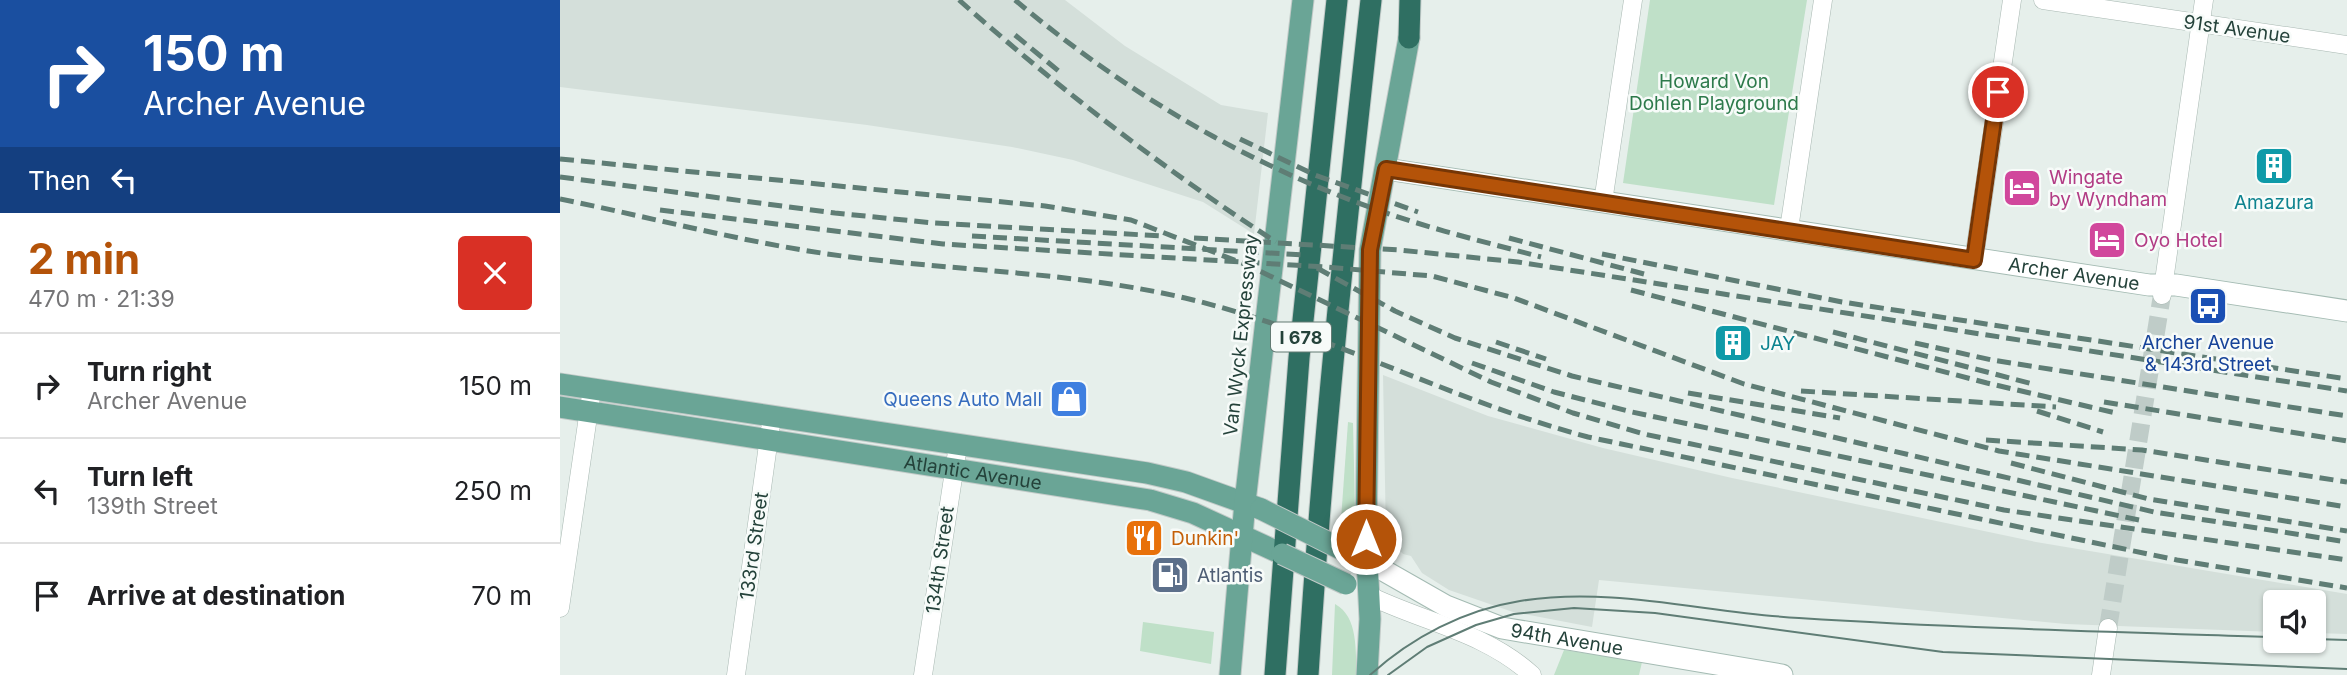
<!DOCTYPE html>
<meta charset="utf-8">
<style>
body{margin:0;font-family:Inter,sans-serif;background:#f2f2f2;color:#202124;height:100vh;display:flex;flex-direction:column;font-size:26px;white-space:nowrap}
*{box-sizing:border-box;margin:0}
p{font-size:23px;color:#757577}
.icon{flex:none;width:38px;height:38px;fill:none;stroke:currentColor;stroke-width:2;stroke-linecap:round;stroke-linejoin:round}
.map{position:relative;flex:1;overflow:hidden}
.details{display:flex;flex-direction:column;background:#fff;width:560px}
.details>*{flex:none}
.guide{background:#1a4fa0;color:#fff;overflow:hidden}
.tools{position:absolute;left:1703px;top:590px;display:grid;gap:14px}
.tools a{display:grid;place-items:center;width:63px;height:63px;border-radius:7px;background:#fff;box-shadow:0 2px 5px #0004;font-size:35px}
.pin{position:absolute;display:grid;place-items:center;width:60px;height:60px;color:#fff;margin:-30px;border:4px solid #fff;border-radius:50%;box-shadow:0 2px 7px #0007}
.me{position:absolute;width:77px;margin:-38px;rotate:0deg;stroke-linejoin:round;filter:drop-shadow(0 0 5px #0008)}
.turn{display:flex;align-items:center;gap:24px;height:147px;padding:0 28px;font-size:32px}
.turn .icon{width:91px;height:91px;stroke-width:2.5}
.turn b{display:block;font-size:49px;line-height:60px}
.then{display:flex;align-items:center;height:66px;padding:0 28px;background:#0003;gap:14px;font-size:26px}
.round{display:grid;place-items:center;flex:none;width:74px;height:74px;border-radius:7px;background:#f2f2f2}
.head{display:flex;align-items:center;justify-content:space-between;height:119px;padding:0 28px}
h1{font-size:42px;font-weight:700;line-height:52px;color:#b45309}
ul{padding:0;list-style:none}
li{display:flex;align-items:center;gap:21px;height:105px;padding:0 28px;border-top:2px solid #e0e0e0}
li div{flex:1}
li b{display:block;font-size:26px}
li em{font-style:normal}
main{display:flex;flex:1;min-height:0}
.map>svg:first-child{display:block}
.built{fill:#d4dfda}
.green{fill:#bfe0c8}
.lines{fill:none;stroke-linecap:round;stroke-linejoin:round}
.street-tunnel{stroke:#bfccc8;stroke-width:18;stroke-dasharray:18 9;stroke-linecap:butt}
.street-casing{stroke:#a8b8b2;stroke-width:19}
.secondary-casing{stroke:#a4bbb3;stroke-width:23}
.primary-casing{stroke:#c2cac8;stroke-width:23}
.highway-casing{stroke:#c2cac8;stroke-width:23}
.street{stroke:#fff;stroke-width:18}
.secondary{stroke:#fff;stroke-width:21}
.primary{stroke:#6aa596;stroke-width:21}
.highway{stroke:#2f6f62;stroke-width:21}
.tram{stroke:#5f7d75;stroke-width:2}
.rail{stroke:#5f7d75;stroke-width:5;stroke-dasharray:14 7;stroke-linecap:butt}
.primary-bridge-casing{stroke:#c2cac8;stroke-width:23;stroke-linecap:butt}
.primary-bridge{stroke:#6aa596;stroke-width:21}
.route-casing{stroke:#753606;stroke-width:18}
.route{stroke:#b45309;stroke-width:12}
.labels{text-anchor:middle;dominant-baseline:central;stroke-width:5;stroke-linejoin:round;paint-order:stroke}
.shield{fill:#f7fbf9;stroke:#637a73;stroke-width:2}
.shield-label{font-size:18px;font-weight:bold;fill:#24423a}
.street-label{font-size:19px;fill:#24423a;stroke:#f7fbf9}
.park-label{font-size:19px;fill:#2d7a4b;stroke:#f7fbf9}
.hotel-label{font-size:19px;fill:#b23c85;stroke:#f7fbf9;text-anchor:start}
.culture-label{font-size:19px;fill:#0d838f;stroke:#f7fbf9}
.transit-label{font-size:19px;fill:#164399;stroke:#f7fbf9}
.shop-label{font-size:19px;fill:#366cbe;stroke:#f7fbf9;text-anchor:end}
.food-label{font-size:19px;fill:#c56008;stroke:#f7fbf9;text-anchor:start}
.service-label{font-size:19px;fill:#4e5e75;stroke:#f7fbf9;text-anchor:start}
</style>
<main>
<section class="details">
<div class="guide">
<div class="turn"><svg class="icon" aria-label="right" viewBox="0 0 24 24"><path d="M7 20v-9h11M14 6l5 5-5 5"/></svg><div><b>150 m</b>Archer Avenue</div></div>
<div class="then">Then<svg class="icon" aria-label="left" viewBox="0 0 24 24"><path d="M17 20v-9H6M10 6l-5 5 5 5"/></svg></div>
</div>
<div class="head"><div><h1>2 min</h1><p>470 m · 21:39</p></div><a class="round" style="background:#d93025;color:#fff"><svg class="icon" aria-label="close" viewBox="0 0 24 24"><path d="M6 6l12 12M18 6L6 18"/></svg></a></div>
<ul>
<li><svg class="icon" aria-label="right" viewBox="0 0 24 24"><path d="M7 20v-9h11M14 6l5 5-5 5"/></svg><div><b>Turn right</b><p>Archer Avenue</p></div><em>150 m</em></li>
<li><svg class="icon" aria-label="left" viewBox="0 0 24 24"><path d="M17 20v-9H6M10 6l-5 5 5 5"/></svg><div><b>Turn left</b><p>139th Street</p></div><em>250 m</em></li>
<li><svg class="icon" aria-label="arrive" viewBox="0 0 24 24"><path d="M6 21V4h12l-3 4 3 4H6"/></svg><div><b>Arrive at destination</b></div><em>70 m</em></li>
</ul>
</section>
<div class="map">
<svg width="1787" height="675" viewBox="0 0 1787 675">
<rect width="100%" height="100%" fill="#e6efeb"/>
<g class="built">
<path d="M 0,0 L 505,0 L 565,46 L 661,105 L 708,113 L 694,234 L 643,202 L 513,160 L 452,147 L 307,125 L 0,87 Z"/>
<path d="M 823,375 L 928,416 L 1043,448 L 1172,478 L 1476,542 L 1787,594 L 1787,634 L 1754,633 L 1754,602 L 1715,602 L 1715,632 L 1506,624 L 1039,580 L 1032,627 L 953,612 L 889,590 L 862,573 L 851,556 L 843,554 L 826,535 Z"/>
</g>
<g class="green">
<path d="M 1090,0 L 1247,0 L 1214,205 L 1063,183 Z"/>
<path d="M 788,422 L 793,423 L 795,509 L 792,524 L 781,520 Z"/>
<path d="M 775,604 C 799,617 795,652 797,675 L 772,675 Z"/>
<path d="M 583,622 L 654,632 L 651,664 L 580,651 Z"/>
<path d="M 1004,650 L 1082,662 L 1079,675 L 994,675 Z"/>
</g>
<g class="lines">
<path class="street-tunnel" d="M 1548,628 L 1602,295"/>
<g class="street-casing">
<g id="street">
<path d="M 1483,0 L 1787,45"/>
<path d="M 1043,202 L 1073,0"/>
<path d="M 1229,229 L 1263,0"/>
<path d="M 1414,259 L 1452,0"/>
<path d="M 1602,295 L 1644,0"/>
<path d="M 808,595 C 863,622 925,632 972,675"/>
<path d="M 0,608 L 32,389"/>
<path d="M 176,675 L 212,416"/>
<path d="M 363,675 L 398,445"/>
<path d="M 1541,675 L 1548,628"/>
</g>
</g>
<g class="secondary-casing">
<g id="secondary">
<path id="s1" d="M 826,169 L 1589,285 L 1616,285 L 1787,311"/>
<path id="s2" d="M 807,561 L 886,606 L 942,628 L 1222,675"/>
</g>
</g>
<g class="primary-casing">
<g id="primary">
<path d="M 0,384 L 587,473 L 626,482 L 701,509"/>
<path id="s3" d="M 0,407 L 590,500 L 633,513 L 722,554"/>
<path d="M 670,675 L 685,502 L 743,0"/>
<path d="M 807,675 L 810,619 L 806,539 L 810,250 L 849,38"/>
</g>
</g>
<g class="highway-casing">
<g id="highway">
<path d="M 849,38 L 850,0"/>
<path d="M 715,675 L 739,358 L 777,0"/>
<path d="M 748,675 C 762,449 786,225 811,0"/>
</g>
</g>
<use href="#street" class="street"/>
<use href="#secondary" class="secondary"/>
<use href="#primary" class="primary"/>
<use href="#highway" class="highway"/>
<g class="tram">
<path d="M 1754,639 L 1787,640"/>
<path d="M 810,675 C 852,637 904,610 960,601 C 1053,586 1146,613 1239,618 C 1397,628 1556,632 1715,637"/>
<path d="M 828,675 L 867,647 L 916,625 L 954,614 L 1014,608 L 1095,613 L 1383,652 L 1787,669"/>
</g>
<g class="rail">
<path d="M 399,0 C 498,88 605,170 716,242"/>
<path d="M 455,0 C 562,90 681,161 812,208 C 867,228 925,242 981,257"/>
<path d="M 455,35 L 501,73"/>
<path d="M 680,139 L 755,175 L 858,212"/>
<path d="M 0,159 L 485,206 L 571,220 L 687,265 L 931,382 L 1013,413 L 1084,434 L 1444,510 L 1787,560"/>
<path d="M 0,177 L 275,213 L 374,223 L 602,236"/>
<path d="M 0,199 C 99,219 197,246 298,258 C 407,271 518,273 625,298 C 764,331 890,400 1028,437 L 1617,560 L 1787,588"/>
<path d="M 100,210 L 383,244 L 765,267 L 872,276 L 954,298 L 1184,384 L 1439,451 L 1787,507"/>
<path d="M 412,236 L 744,255"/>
<path d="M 634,238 L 839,250 L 958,262 L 1787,391"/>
<path d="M 949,238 L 1084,274"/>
<path d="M 1042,254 L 1282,302 L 1787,379"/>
<path d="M 757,268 L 835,311 L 895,338 L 1012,376 L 1594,512 L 1787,542"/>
<path d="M 1071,290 L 1427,383 L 1556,413"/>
<path d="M 1273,332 L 1473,384"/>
<path d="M 936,342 L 986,359"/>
<path d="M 1355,343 L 1432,360 L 1787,416"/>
<path d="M 912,363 L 994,392 L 1072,412 L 1579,520"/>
<path d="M 1241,391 L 1496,407"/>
<path d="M 1128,393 L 1280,418"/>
<path d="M 1544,402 L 1787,441"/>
<path d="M 1477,411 L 1543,432"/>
<path d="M 1426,440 L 1582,450 L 1787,482"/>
<path d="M 1451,463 L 1589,499 L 1787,531"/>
</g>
<g class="primary-bridge-casing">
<g id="primary-bridge">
<path d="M 701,509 L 789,553"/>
<path d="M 722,554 L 786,584"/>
</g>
</g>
<use href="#primary-bridge" class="primary-bridge"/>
</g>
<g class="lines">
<g class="route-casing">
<path id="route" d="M 806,539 L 810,250 L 826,169 L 1414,260 L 1438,92"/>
</g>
<use href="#route" class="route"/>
</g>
<defs>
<g id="building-square" transform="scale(2.0125)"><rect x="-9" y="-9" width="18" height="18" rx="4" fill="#0f9aa8" stroke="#f7fbf9"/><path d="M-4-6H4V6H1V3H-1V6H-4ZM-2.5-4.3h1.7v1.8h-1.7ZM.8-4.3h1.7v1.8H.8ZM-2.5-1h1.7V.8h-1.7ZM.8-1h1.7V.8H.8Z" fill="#fff"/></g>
<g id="hotel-square" transform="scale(2.0125)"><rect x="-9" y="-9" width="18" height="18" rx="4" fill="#d1479c" stroke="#f7fbf9"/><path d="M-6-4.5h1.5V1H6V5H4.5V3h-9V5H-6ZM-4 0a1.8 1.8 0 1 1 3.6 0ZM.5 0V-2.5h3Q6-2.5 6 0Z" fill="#fff"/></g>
<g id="bus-square" transform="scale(2.0125)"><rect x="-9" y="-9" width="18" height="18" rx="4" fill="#1a4fb4" stroke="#f7fbf9"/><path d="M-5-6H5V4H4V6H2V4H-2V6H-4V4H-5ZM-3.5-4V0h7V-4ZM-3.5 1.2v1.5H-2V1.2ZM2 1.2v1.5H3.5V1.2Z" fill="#fff"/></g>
<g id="shop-square" transform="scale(2.0125)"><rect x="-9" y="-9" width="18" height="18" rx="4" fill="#3f7fe0" stroke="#f7fbf9"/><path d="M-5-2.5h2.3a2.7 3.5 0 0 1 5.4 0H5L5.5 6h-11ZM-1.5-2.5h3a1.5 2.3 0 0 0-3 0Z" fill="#fff"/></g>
<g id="restaurant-square" transform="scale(2.0125)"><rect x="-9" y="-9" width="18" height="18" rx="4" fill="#e8710a" stroke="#f7fbf9"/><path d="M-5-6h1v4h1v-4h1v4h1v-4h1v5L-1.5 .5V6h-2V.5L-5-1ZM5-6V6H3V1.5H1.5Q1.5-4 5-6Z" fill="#fff"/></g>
<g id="fuel-square" transform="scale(2.0125)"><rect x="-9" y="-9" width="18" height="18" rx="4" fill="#5c6f8a" stroke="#f7fbf9"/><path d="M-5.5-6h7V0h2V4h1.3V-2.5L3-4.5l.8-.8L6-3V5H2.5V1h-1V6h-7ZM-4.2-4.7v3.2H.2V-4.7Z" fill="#fff"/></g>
</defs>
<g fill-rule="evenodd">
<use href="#building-square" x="1714" y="166"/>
<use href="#hotel-square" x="1462" y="188"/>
<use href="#hotel-square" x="1547" y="240"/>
<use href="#bus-square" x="1648" y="306"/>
<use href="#building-square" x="1173" y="343"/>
<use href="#shop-square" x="509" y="399"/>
<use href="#restaurant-square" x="584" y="538"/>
<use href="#fuel-square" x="610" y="575"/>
</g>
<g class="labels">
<rect class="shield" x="711" y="322.5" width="60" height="29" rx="5"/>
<g class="shield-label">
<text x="741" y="337">I 678</text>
</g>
<g class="street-label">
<text transform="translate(1677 29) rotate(8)">91st Avenue</text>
<text stroke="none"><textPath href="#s1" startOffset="696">Archer Avenue</textPath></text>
<text transform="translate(681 335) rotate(-84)">Van Wyck Expressway</text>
<text stroke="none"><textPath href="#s3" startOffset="418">Atlantic Avenue</textPath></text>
<text transform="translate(194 546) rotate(-82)">133rd Street</text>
<text transform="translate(380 560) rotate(-82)">134th Street</text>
<text stroke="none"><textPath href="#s2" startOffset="217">94th Avenue</textPath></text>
</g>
<g class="park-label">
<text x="1154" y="81">Howard Von<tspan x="1154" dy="22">Dohlen Playground</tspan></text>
</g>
<g class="hotel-label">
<text x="1489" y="177">Wingate<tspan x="1489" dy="22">by Wyndham</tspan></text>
<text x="1574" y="240">Oyo Hotel</text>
</g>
<g class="culture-label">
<text x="1714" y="202">Amazura</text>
<text x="1200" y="343" text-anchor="start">JAY</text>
</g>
<g class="transit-label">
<text x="1648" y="342">Archer Avenue<tspan x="1648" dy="22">&amp; 143rd Street</tspan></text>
</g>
<g class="shop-label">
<text x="482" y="399">Queens Auto Mall</text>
</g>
<g class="food-label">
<text x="611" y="538">Dunkin'</text>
</g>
<g class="service-label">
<text x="637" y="575">Atlantis</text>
</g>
</g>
</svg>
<div class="tools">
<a><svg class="icon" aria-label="sound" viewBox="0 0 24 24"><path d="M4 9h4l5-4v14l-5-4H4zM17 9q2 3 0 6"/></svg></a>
</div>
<div class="pin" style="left:1438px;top:92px;background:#d93025"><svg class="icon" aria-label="arrive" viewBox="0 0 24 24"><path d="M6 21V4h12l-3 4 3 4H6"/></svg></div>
<svg class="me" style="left:806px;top:539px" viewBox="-20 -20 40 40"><circle r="17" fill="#b45309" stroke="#fff" stroke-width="3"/><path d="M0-11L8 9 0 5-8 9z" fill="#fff"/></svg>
</div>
</main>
